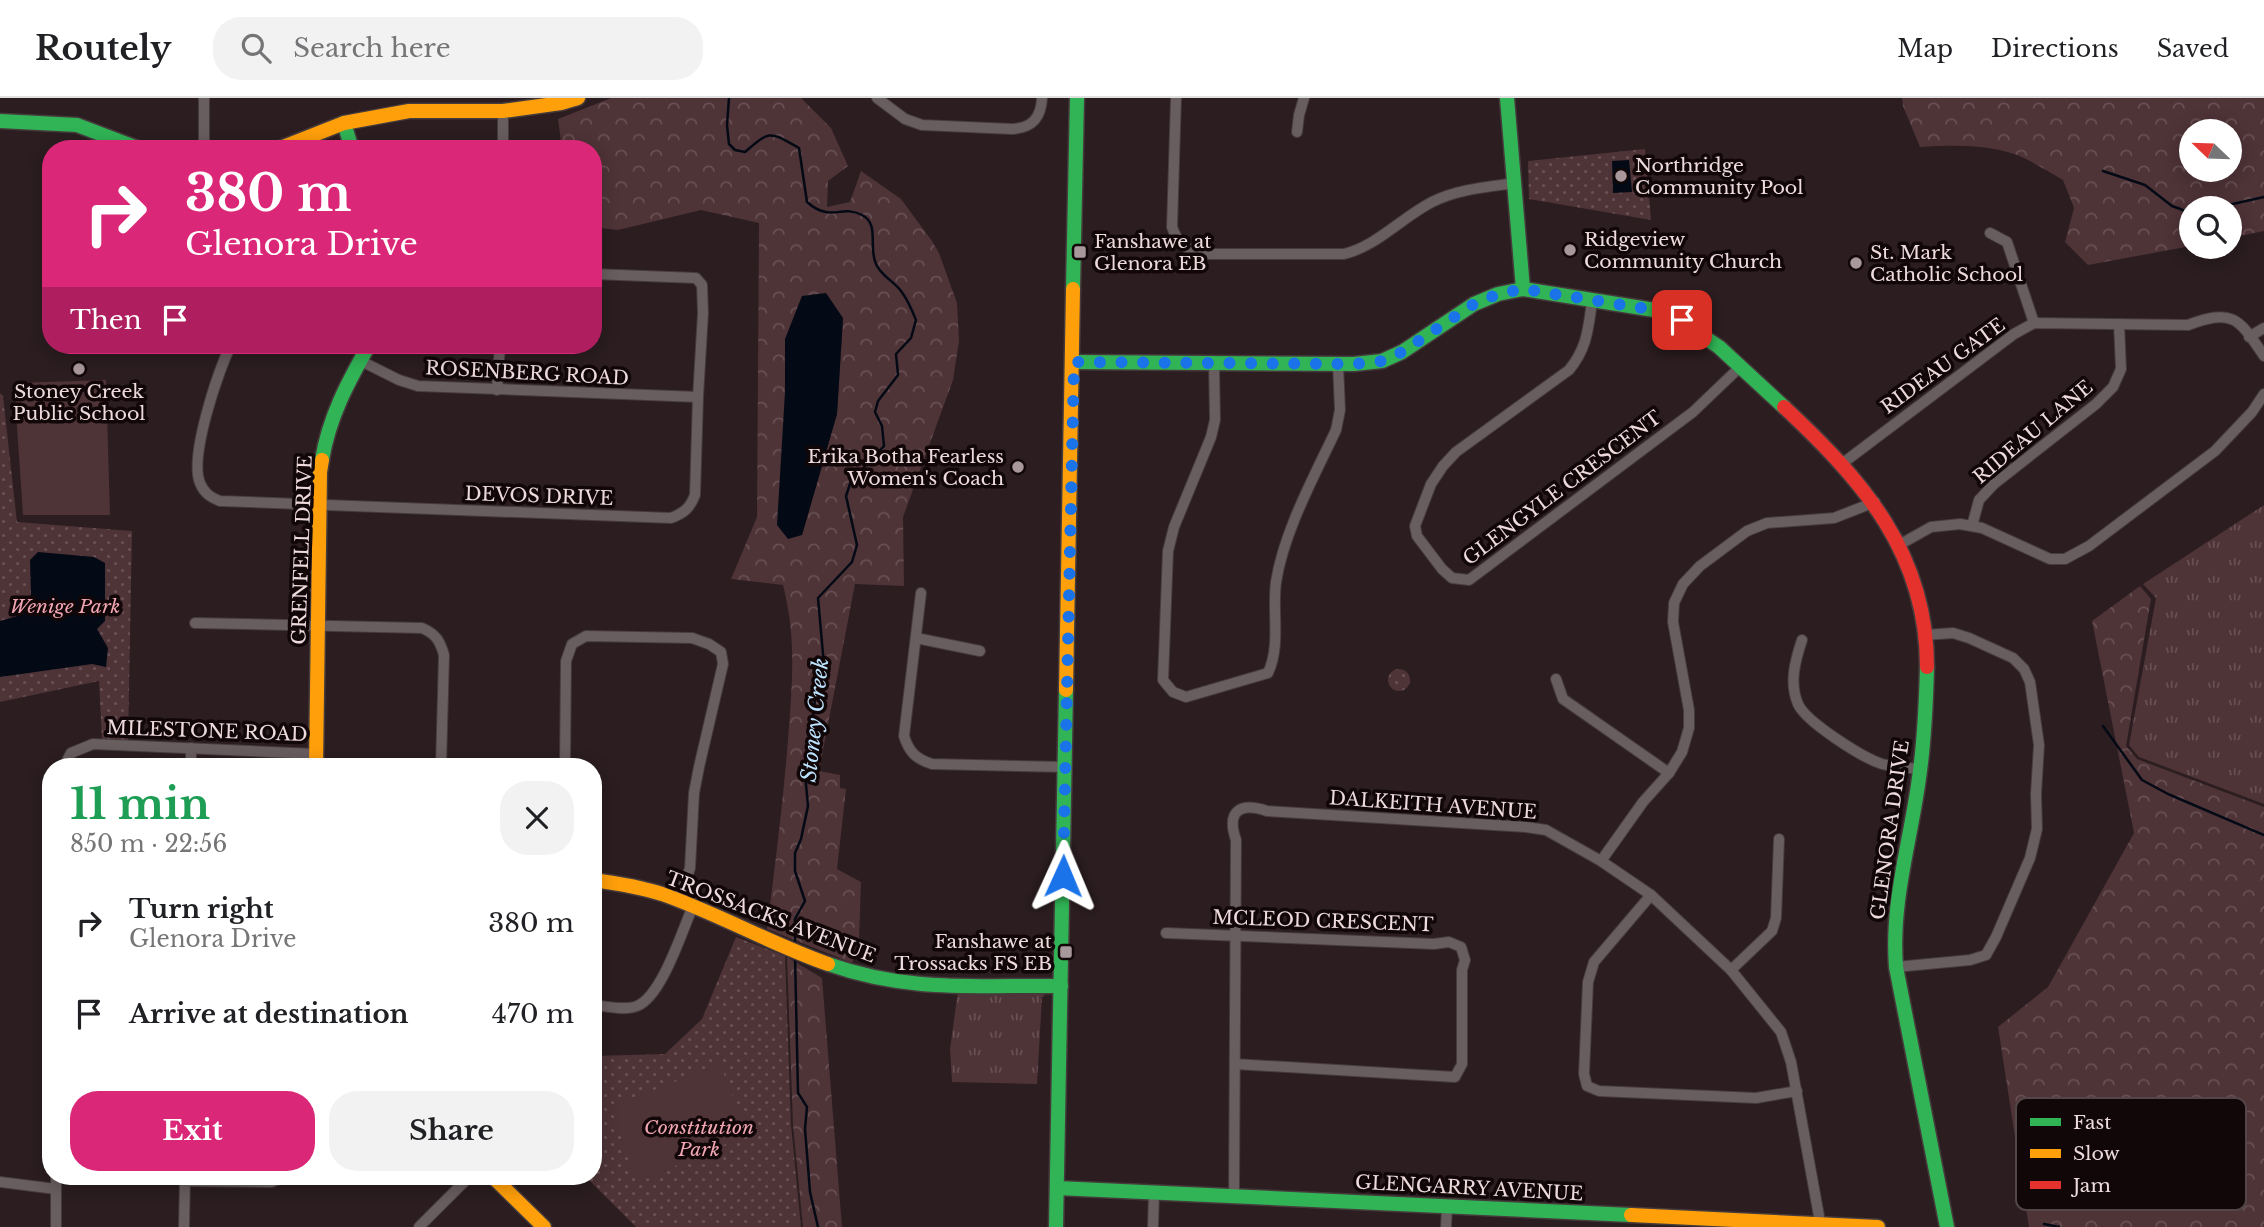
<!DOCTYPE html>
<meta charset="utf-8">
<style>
body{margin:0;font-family:"Libre Baskerville",serif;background:#f2f2f2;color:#202124;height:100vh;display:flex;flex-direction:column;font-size:26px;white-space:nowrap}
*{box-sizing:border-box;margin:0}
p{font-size:23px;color:#757577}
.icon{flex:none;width:38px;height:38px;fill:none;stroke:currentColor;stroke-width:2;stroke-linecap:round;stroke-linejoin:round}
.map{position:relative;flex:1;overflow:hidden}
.sheet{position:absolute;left:42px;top:660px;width:560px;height:427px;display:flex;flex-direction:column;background:#fff;border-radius:28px;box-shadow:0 4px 18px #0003}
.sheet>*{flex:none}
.guide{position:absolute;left:42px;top:42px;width:560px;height:214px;border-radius:28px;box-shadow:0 4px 18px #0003;background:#db2777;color:#fff;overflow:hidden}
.needle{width:46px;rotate:293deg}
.controls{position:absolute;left:2179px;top:21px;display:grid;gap:14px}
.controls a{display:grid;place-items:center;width:63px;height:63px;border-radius:50%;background:#fff;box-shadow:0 4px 18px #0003;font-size:35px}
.pin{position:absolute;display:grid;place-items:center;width:60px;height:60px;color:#fff;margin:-30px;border-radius:14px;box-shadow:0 4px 10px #0006}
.me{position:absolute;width:77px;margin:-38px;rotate:1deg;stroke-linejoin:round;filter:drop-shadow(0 0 5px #0008)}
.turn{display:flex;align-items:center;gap:24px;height:147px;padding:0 28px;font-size:32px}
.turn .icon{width:91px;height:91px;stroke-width:2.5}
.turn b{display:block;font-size:49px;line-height:60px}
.then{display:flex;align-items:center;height:66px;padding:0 28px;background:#0003;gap:14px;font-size:26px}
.round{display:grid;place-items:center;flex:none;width:74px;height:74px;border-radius:28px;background:#f2f2f2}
.overview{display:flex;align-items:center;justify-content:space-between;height:119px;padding:0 28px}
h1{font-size:42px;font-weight:800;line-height:52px;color:#1e9e55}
.button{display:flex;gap:14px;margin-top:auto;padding:14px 28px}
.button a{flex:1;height:80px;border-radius:28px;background:#db2777;color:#fff;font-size:28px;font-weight:800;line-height:80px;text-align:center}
.button a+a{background:#f2f2f2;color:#202124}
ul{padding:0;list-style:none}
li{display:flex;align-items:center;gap:21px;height:91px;padding:0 28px}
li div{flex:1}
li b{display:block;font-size:26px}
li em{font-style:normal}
header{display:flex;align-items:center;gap:42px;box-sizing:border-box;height:98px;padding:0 35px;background:#fff;border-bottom:2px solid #e0e0e0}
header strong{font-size:33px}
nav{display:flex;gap:38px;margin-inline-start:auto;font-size:24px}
.search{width:490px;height:63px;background:#f2f2f2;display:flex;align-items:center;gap:18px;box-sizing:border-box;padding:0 24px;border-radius:28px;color:#757577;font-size:26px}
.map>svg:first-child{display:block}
.grass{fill:url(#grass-tufts)}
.forest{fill:url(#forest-crowns);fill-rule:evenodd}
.park{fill:url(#park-dots)}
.pitch{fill:#4e3337}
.water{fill:#040a15}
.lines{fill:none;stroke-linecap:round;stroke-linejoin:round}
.stream{stroke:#040a15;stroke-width:2.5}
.street-casing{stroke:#463b3c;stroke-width:12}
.fast-casing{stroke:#463b3c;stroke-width:17}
.slow-casing{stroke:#463b3c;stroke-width:17}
.jam-casing{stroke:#463b3c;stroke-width:17}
.street{stroke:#685d5f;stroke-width:10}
.fast{stroke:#30b455;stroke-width:14}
.slow{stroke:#ff9f0a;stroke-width:14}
.jam{stroke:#e5322d;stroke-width:14}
.route{stroke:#1a73e8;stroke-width:12;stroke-dasharray:0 21.6}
.poi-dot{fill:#a9989b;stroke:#110608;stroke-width:2.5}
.labels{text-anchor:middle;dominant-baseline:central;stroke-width:7;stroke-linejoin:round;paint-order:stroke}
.poi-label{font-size:19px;fill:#eddadd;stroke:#110608;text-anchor:start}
.street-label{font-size:19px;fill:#eddadd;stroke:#110608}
.park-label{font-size:19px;font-style:italic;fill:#f2a6b3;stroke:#110608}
.water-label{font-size:21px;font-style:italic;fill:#bde4ff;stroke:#110608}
.key{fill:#110608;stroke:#534648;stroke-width:2}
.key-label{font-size:19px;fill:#eddadd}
</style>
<header>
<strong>Routely</strong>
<div class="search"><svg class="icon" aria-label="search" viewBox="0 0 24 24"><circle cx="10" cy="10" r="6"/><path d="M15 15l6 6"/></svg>Search here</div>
<nav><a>Map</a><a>Directions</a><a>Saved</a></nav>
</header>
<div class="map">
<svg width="2264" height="1129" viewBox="0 0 2264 1129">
<defs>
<pattern id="grass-tufts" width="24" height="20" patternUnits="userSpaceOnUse" patternTransform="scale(1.75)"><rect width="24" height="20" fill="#4e3337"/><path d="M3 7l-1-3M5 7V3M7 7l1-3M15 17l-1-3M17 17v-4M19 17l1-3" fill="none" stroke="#685054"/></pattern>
<pattern id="forest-crowns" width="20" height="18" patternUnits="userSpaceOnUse" patternTransform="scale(1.75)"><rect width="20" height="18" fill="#4e3337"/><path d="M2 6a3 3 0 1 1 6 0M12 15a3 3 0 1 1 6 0" fill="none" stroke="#685054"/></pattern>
<pattern id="park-dots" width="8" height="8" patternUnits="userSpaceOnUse" patternTransform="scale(1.75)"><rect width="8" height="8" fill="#4e3337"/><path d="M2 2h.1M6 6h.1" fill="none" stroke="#685054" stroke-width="1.8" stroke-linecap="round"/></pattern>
</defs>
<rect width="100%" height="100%" fill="#2b1d20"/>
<g class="grass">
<path d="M 2264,407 L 2264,706 L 2139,659 L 2129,647 L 2156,500 L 2143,486 Z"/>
<path d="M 958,893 L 1040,893 L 1045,898 L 1042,899 L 1037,986 L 952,984 L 950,951 Z"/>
</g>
<g class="forest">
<path d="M 611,0 L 801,0 L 831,30 L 848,68 L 828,83 L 827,109 L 850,104 L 861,73 L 901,101 L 932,143 L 939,155 L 957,205 L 959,243 L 953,282 L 903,419 L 904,488 L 855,486 L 819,673 L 840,677 L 840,690 L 846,691 L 837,771 L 861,784 L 859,843 L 852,865 L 767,831 C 775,768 783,705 788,642 C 792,586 797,542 783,487 L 731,481 L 757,419 L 759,125 L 701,112 L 618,132 L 593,129 L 593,51 L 562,51 L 558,21 ZM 843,220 L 837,316 L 802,437 L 785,294 L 785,241 Z"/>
<path d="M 1902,0 L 2264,0 L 2264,133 L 2230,140 L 2230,110 L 2191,110 L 2191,148 L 2088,167 L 2065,144 L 2074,110 L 2063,82 C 2051,75 2038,67 2024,60 C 1993,46 1954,47 1920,49 L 1903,8 ZM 2230,33 L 2230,72 L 2191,72 L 2191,33 Z"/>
<path d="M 2140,488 L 2151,501 L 2126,648 L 2137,661 L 2264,709 L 2264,1129 L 2029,1129 L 1998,929 L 2048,889 L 2134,735 L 2092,523 Z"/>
<path d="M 787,859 L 822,880 L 842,1129 L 803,1129 L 793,1027 Z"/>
</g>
<g class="park">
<path d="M 1645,51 L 1651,122 L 1529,101 L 1528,63 Z"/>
<path d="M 0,295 L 3,298 L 17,424 L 132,433 L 128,643 L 102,642 L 99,583 L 0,604 Z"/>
<circle cx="1399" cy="582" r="11"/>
<path d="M 736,839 L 785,858 L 791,1027 L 801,1129 L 636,1129 L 585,1078 L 593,1078 L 593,958 L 665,956 L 702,921 Z"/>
</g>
<g class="pitch">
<path d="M 106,282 L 110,417 L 23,417 L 14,285 Z"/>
<path d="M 720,966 L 748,1036 L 637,1085 L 611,1009 Z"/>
</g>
<g class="water">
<path d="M 1629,62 L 1632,94 L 1613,95 L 1612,63 Z"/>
<path d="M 826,195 L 843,220 L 837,316 L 802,437 L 788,441 L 777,427 L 785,294 L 785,241 L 802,198 Z"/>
<path d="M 38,454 L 94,459 L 105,465 L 105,523 L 97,531 L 108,550 L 106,569 L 92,566 L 0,579 L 0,523 L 21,517 L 31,497 L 30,462 Z"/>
</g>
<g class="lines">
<g class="stream">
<path d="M 729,0 L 727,27 L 729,46 L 735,52 L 745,54 C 771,31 770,34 799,50 L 807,104 C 831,125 841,106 862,117 C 880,126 868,149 876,166 C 881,178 894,183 901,193 C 908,202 912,212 916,222 L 911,240 L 896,256 L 898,277 L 878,303 L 875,314 L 882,328 L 884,348 L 851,383 L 846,398 L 857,447 L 852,464 L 818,500 L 824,567 L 815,602 L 809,647 L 805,676 L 808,708 L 801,741 L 795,755 L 795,773 L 805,803 L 795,821 L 795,847"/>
<path d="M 2103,73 L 2145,87 L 2172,108 L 2191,115"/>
<path d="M 2215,110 L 2264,99"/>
<path d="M 2103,628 L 2142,682 L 2168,696 L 2264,737"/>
<path d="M 795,857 L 798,995 L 807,1009 L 805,1031 L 810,1094 L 818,1129"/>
<path d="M 2044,1126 L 2059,1129"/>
</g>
<g class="street-casing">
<g id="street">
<path d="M 204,0 L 204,51"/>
<path d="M 877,0 L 905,21 L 922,27 L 1012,31 C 1032,30 1041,20 1042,0"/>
<path d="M 1176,0 L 1172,129 C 1178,146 1185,151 1202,156 L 1344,156 C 1377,148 1401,120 1432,104 C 1457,91 1488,89 1516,85"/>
<path d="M 503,13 L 503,51"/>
<path d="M 1297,34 L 1299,17 L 1304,0"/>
<path d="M 1990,135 L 2007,144 L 2034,225"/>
<path d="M 1592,204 C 1588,232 1587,250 1569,272 L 1456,354 L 1443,368 L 1431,386 L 1415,428 L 1417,438 L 1442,471 L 1452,480 L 1469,482 L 1693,314 L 1740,269"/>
<path d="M 2249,239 L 2264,230"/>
<path d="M 231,247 C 218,273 189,359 200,385 C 204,395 210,399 220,403 L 671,420 C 684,415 690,410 695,397 L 698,299 L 703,215 L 702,187 L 696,180 L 593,176"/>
<path d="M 361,263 L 399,282 L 418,288 L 698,299"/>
<path d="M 1214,264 L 1215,322 L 1211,339 L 1174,429 L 1168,453 L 1163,582 L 1173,594 L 1186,599 L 1268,575 C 1281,547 1272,514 1276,484 C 1284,433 1314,379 1336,332 L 1340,312 L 1338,266"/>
<path d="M 497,292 L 500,247"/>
<path d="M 1843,365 L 2014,236 L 2034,225 L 2188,227 C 2234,210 2239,221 2264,258"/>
<path d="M 1972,428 L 1979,402 L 1994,386 L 2096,306 L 2113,289 L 2121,271 L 2119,226"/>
<path d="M 1899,447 L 1931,429 L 1960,426 L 1982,430 L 2050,461 L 2065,461 L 2089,448 L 2215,353 L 2252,314 L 2264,296"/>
<path d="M 921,495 L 904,638 C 909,654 916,661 932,666 L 1066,669"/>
<path d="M 195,525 L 422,530 C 436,536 440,543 444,557 L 441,668"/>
<path d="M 916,540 L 980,553"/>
<path d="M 1802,542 C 1795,563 1789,585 1798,606 C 1806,624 1863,660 1882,666 C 1894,669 1908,670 1920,671"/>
<path d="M 1556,581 L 1563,601 L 1669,675"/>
<path d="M 64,668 L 71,655 L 93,646 L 316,656"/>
<path d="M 191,668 L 191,650"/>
<path d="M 565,668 L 566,563 L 572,546 L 586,538 L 692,540 L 709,546 L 721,554 L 723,566 L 699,669 L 694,695 L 690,770 L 679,802"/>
<path d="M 1601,763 L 1643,704 L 1669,675 L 1682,654 L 1689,630 L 1689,612 L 1673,524 L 1674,505 L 1683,486 L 1700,468 L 1747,433 L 1767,425 L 1834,420 L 1875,404"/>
<path d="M 1651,797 L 1594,864 L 1588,884 L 1584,976 L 1587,988 L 1599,993 L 1756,1000 L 1797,993"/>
<path d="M 1166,835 L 1434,846 L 1449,844 L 1461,849 L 1465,862 L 1462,872 L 1462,966 L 1455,979 L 1235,966"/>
<path d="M 1896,869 L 1970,862 L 1986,857 L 1996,839 L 2030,760 L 2037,731 L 2036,696 L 2039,647 L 2030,584 L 2024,571 L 2013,560 L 1969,540 L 1953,535 L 1925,537"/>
<path d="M 1731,872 L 1772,833 L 1776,820 L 1779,741"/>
<path d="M 593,907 C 606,908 625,913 637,908 C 662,898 682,833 693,808"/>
<path d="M 185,1083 L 271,1084 L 289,1078"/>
<path d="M 0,1084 L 56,1091"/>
<path d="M 1234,1098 L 1236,742 C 1226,713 1240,704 1267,713 L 1526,729 L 1546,732 L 1601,763 L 1651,797 L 1731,872 L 1781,934 L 1791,964 L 1821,1129"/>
<path d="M 56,1129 L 56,1078"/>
<path d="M 184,1129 L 185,1079"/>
<path d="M 419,1129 L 470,1078"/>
<path d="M 1153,1129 L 1154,1094"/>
<path d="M 1446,1129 L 1447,1109"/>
</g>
</g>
<g class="fast-casing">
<g id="fast">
<path d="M 1507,0 L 1523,191"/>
<path d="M 0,23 L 77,27 L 140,51"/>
<path d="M 344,25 L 352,51"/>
<path d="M 1073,191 L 1077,0"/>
<path d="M 1074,264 L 1354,266 L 1382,263 L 1402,254 L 1474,206 L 1498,196 L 1523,191 L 1667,214 L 1719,249 L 1784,309"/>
<path d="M 322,362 C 329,319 348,284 369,247"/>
<path d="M 1927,569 C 1926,608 1924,649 1918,687 C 1909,749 1891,806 1896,869 L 1947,1129"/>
<path d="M 828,866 C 910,895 977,887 1061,888"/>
<path d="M 1057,1090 L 1631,1117"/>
<path d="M 1056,1129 L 1066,592"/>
</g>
</g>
<g class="slow-casing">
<g id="slow">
<path d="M 278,51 L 344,25 L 409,13 L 503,13 L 561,5 L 578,0"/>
<path d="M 1066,592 L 1073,191"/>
<path d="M 316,668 L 320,374 L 322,362"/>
<path d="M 593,782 C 616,785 640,789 662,796 C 719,816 771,846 828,866"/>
<path d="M 492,1078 L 544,1129"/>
<path d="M 1631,1117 L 1878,1129"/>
</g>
</g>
<g class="jam-casing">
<path id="jam" d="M 1784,309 C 1863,383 1927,455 1927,569"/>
</g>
<use href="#street" class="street"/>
<use href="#fast" class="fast"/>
<use href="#slow" class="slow"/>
<use href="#jam" class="jam"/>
</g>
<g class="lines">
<path class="route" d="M 1063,778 L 1074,264 L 1354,266 L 1382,263 L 1402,254 L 1474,206 L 1498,196 L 1523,191 L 1667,214 L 1682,222"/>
</g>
<g class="poi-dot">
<circle cx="1621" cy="78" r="7"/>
<circle cx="1570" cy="152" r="7"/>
<rect x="1073" y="147" width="14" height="14" rx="3.5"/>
<circle cx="1856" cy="165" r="7"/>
<circle cx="79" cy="271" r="7"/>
<circle cx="1018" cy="369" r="7"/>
<rect x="1059" y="847" width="14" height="14" rx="3.5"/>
</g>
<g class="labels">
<g class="poi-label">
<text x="1635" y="67">Northridge<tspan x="1635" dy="22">Community Pool</tspan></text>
<text x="1584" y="141">Ridgeview<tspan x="1584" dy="22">Community Church</tspan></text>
<text x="1094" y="143">Fanshawe at<tspan x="1094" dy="22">Glenora EB</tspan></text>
<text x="1870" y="154">St. Mark<tspan x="1870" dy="22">Catholic School</tspan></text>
<text x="79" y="293" text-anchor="middle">Stoney Creek<tspan x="79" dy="22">Public School</tspan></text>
<text x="1004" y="358" text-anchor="end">Erika Botha Fearless<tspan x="1004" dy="22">Women's Coach</tspan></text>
<text x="1052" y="843" text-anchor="end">Fanshawe at<tspan x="1052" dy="22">Trossacks FS EB</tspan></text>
</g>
<g class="street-label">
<text transform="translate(1943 268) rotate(-36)">RIDEAU GATE</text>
<text transform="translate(527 275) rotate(3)">ROSENBERG ROAD</text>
<text transform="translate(2033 334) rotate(-40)">RIDEAU LANE</text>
<text transform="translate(1562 390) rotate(-37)">GLENGYLE CRESCENT</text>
<text transform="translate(539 398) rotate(2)">DEVOS DRIVE</text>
<text transform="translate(302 452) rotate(-88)">GRENFELL DRIVE</text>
<text transform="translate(207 633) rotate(2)">MILESTONE ROAD</text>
<text transform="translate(1433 707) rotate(4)">DALKEITH AVENUE</text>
<text transform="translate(1890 732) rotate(-82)">GLENORA DRIVE</text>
<text transform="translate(771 819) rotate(21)">TROSSACKS AVENUE</text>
<text transform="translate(1323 823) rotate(2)">MCLEOD CRESCENT</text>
<text transform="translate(1469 1090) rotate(3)">GLENGARRY AVENUE</text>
</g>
<g class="park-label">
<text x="65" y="508">Wenige Park</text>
<text x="699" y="1029">Constitution<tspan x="699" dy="22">Park</tspan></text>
</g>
<g class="water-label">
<text transform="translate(815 622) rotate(-84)">Stoney Creek</text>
</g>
</g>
<rect x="2016" y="1000" width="230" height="112" rx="10" class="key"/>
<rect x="2030" y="1020" width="31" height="8" fill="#30b455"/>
<rect x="2030" y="1051" width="31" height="9" fill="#ff9f0a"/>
<rect x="2030" y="1083" width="31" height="8" fill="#e5322d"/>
<g class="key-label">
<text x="2073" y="1031">Fast</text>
<text x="2073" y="1062">Slow</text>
<text x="2073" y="1094">Jam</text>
</g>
</svg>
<div class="controls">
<a><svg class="needle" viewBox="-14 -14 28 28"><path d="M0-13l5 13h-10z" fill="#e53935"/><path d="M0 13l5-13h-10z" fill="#757577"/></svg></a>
<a><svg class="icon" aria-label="search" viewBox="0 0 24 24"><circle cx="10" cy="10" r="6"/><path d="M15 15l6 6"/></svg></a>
</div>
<div class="pin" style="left:1682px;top:222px;background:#d93025"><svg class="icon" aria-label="arrive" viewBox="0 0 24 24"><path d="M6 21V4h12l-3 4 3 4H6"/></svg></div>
<svg class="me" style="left:1063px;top:778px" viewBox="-20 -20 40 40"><path d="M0-17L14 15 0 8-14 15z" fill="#1a73e8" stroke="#fff" stroke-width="4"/></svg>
<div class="guide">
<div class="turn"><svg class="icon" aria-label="right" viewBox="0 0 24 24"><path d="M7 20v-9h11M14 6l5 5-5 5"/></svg><div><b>380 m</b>Glenora Drive</div></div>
<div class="then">Then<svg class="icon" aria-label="arrive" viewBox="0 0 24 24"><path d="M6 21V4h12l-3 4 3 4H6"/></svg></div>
</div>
<section class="sheet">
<div class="overview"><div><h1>11 min</h1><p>850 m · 22:56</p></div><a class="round"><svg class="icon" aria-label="close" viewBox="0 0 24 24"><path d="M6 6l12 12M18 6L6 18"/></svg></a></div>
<ul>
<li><svg class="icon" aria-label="right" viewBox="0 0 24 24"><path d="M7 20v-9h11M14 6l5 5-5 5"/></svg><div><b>Turn right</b><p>Glenora Drive</p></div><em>380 m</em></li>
<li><svg class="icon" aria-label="arrive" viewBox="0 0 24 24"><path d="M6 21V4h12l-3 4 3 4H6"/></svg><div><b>Arrive at destination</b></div><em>470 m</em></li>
</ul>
<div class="button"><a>Exit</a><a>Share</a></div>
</section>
</div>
